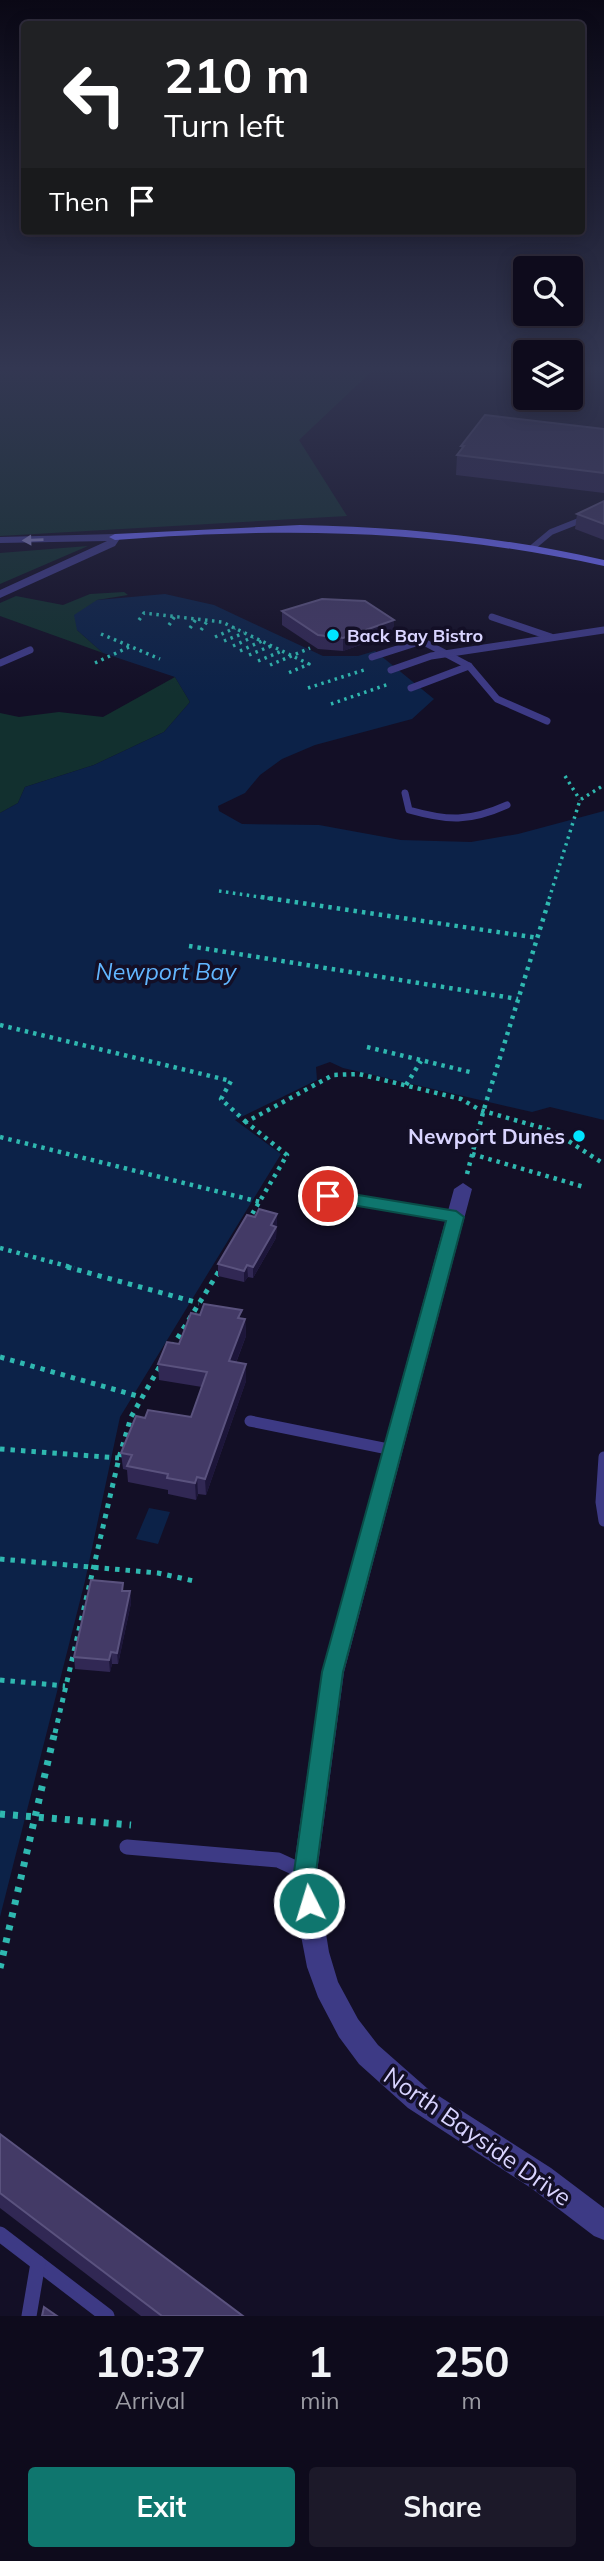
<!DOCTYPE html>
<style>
body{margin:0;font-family:Mulish,sans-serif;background:#1c1929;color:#f1f3f6;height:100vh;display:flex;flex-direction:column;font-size:26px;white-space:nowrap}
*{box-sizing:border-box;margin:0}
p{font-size:23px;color:#9b9ba3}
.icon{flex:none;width:38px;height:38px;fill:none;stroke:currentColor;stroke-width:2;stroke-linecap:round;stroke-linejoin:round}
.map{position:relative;height:2316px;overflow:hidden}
.details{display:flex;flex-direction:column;background:#0e0b1c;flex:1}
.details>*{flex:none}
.guide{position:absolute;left:21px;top:21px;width:564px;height:214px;border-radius:7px;box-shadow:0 4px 18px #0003,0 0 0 2px #2e2b3b;background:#202124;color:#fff;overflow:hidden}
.fabs{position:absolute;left:513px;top:256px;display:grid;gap:14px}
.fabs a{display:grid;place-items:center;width:70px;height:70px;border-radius:7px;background:#0e0b1c;box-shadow:0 4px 18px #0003,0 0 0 2px #2e2b3b;font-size:35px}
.pin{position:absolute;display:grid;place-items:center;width:60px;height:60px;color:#fff;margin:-30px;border:4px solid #fff;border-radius:50%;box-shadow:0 2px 7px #0007}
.me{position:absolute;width:77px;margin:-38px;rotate:355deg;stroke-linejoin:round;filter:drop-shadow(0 0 5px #0008)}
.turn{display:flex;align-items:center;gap:24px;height:147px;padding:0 28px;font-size:32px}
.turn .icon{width:91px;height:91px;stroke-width:2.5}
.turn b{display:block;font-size:49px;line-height:60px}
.then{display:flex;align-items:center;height:66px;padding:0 28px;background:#0003;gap:14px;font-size:26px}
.eta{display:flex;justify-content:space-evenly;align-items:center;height:119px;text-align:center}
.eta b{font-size:42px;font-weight:700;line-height:49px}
.button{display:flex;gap:14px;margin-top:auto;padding:14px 28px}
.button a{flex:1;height:80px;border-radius:7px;background:#0f766e;color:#fff;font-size:28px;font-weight:700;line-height:80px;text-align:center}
.button a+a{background:#1c1929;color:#f1f3f6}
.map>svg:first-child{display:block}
.green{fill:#12302f}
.water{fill:#0c2248}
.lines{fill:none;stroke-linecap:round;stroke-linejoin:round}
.path-far3{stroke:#2fb8b0;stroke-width:3.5;stroke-dasharray:2.5 4.5;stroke-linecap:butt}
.path-far2{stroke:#2fb8b0;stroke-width:4.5;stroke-dasharray:3.5 5;stroke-linecap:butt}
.path-far1{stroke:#2fb8b0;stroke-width:5;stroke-dasharray:4.5 6;stroke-linecap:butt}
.path{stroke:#2fb8b0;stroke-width:7;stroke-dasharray:5 8;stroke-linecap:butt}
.lane-far4{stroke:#3d3a85;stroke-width:6}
.lane-far3{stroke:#3d3a85;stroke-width:7}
.lane-far2{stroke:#3d3a85;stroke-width:9}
.lane-far1{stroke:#3d3a85;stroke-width:11}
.lane{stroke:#3d3a85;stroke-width:15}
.street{fill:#3d3a85;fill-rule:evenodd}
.secondary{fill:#6f6bff;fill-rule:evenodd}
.wall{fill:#312854}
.shaded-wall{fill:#1d163a}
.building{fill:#433a66;stroke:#5a527e;stroke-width:2}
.oneway{fill:#837fbc}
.route{fill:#0f766e;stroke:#0a4d48;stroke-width:2}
.poi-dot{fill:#00e5ff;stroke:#130f26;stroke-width:2.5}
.labels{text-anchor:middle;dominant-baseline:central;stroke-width:7;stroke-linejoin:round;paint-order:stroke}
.far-poi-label{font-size:18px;font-weight:bold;fill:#d9d4ff;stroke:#130f26;text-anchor:start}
.poi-label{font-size:21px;font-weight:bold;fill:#d9d4ff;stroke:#130f26;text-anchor:end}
.water-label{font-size:23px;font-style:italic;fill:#62b6ff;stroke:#130f26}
.near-street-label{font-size:24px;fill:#d9d4ff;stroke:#130f26}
</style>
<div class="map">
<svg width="604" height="2316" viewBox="0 0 604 2316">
<rect width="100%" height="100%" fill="#130f26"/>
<g class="green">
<path d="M 0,371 L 372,371 L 299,440 L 347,516 L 0,536 Z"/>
<path d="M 88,546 L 0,584 L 0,553 Z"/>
<path d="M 124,592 L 128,595 L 97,600 L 77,630 L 103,653 L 0,616 L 0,603 L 16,596 L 63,605 L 90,594 Z"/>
<path d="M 175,677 L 190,702 L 164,732 L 94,765 L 25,787 L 18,803 L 0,813 L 0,713 L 19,717 L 59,712 L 103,717 Z"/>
</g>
<g class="water">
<path d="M 165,594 L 214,605 L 323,656 L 358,656 L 375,651 L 434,699 L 412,719 L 315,745 L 282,759 L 260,775 L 245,793 L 218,806 L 219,811 L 242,824 L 319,825 L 401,840 L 471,842 L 518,834 L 604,811 L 604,1120 L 550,1107 L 532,1112 L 343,1068 L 330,1062 L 316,1067 L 317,1080 L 235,1120 L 281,1154 L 120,1417 L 85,1581 L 0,1917 L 0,813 L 18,803 L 25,787 L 94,765 L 164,732 L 190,702 L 175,677 L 103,653 L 77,630 L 74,615 L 97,600 Z"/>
<path d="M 149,1508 L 170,1512 L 158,1544 L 136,1539 Z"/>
</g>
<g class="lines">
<g class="path-far3">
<path d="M 139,620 L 144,613 L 222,622 L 309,664 L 286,674"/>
<path d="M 169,625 L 175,616"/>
<path d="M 190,628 L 196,619"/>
<path d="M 201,630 L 208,620"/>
<path d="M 101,634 L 160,659"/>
<path d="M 215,637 L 235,628"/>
<path d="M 224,641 L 244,633"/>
<path d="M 233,646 L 253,637"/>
<path d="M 240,651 L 262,641"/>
<path d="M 249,655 L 271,646"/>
<path d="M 258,661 L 282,651"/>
<path d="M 95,663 L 129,647"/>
<path d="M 270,665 L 310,648"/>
<path d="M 308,688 L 367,669"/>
<path d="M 331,704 L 389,684"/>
<path d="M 565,776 L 580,800"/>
<path d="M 219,891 L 273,899"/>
<path d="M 549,899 L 580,800 L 604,785"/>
</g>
<g class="path-far2">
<path d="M 261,897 L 538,938"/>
<path d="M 189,946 L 518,999"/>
<path d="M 0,1025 L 231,1081 L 221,1099 L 246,1122"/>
<path d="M 367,1047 L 474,1073"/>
<path d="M 406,1085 L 421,1061"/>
<path d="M 0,1137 L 260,1202"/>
<path d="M 472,1154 L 584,1187"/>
<path d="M 467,1174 L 484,1109 L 550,897"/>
<path d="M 248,1221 L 287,1155 L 246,1122 L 333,1075 L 359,1074 L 461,1099 L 480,1110 L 553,1131 L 604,1164"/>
<path d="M 0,1248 L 74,1268"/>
</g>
<g class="path-far1">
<path d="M 67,1267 L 199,1303"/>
<path d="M 172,1347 L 221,1268"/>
<path d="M 0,1357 L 141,1397"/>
<path d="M 0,1449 L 119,1458"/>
<path d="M 0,1559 L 158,1573 L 194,1581"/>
<path d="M 0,1680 L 65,1686"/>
<path d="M 55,1733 L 119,1458 L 131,1417 L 160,1366"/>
</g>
<g class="path">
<path d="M 0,1814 L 131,1825"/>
<path d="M 0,1968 L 55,1731"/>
</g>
<path class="lane-far4" d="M 533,547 L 551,532 L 604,511"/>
<g class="lane-far3">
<path d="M 492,617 L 551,637"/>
<path d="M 372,657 L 422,641 L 469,666 L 497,699 L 547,721"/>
<path d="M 0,663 L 30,650"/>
<path d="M 391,670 L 431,656 L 604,630"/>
<path d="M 411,688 L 469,666"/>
<path d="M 405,793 L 409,810 C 448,821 469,822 507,805"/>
</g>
<path class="lane-far2" d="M 328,1196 L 456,1217"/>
<g class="lane-far1">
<path d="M 250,1421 L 393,1450"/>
<path d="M 604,1457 L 601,1502 L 604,1521"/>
</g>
<g class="lane">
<path d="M 127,1847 L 278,1860 L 304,1872"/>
<path d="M 0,2234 L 107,2316"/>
<path d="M 29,2316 L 38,2263"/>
</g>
<g class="street">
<path d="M 115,534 L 121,537 L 115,546 L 0,598 L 0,590 L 107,541 L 0,543 L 0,537 Z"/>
<path d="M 463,1183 L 472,1189 L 344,1672 L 317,1872 L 321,1903 L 329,1952 L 338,1982 L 358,2019 L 378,2045 L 428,2089 L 551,2168 L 604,2208 L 604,2240 L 594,2236 L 531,2188 L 408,2108 L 359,2064 L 339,2037 L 318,1997 L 307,1967 L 298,1920 L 293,1872 L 322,1672 L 454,1189 Z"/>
</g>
<path class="secondary" d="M 300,525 C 403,527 503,537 604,560 L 604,566 C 434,529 288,527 115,540 L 109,537 L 115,534 Z"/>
</g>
<g class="wall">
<path d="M 604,429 L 604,493 L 456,475 L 457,455 L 461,450 L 461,446 Z"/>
<path d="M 604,501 L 604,540 L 575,529 L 577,514 Z"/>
<path d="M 282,611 L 394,633 L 343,651 L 318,649 L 282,625 Z"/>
<path d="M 277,1214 L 276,1238 L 253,1278 L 248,1277 L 244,1282 L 218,1276 L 218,1264 Z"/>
<path d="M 200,1315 L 245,1319 L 246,1336 L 236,1363 L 246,1381 L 206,1495 L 198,1494 L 196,1500 L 168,1494 L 168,1490 L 128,1482 L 127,1470 L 123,1469 L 121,1453 L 145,1418 L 191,1417 L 202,1387 L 159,1380 L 158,1364 L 179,1344 Z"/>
<path d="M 124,1591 L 130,1591 L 131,1603 L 118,1664 L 112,1664 L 110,1672 L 75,1669 L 74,1657 Z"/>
<path d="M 0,2134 L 243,2316 L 141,2316 L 0,2208 Z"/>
</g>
<g class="shaded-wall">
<path d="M 394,620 L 394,633 L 343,651 L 343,638 Z"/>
<path d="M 277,1214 L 276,1238 L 253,1278 L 253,1267 L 271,1225 Z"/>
<path d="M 247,1265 L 248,1277 L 244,1282 L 244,1271 Z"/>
<path d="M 245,1319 L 246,1336 L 230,1378 L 229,1361 Z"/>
<path d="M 246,1364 L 246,1381 L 206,1495 L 205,1479 Z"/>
<path d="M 197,1477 L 198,1494 L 196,1500 L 195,1483 Z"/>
<path d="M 130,1591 L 131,1603 L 118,1664 L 117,1653 Z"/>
<path d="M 111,1652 L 112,1664 L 110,1672 L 109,1660 Z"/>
</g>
<g class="building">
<path d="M 485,415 L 604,429 L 604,473 L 457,455 L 464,446 L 461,446 Z"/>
<path d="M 604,501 L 604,524 L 577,514 Z"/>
<path d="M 322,599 L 365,601 L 394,620 L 343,638 L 318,635 L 282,611 Z"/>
<path d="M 259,1209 L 277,1214 L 271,1225 L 276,1227 L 253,1267 L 247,1265 L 244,1271 L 218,1264 L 247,1215 L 255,1217 Z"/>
<path d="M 204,1304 L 242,1310 L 238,1318 L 245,1319 L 229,1361 L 246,1364 L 205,1479 L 197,1477 L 195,1483 L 167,1478 L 168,1474 L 127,1466 L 132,1455 L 121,1453 L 136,1416 L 145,1418 L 148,1410 L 191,1417 L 207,1372 L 158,1364 L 167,1342 L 179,1344 L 191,1313 L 200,1315 Z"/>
<path d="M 91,1580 L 123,1583 L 122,1591 L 130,1591 L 117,1653 L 111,1652 L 109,1660 L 74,1657 Z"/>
<path d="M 0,2134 L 243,2316 L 162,2316 L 0,2193 Z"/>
<path d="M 44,2307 L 57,2316 L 42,2316 Z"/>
</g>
<defs><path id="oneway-solid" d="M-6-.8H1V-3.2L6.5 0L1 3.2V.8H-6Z" transform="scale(1.75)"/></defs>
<use class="oneway" href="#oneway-solid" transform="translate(33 540) rotate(178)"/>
<linearGradient id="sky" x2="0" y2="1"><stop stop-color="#0a0815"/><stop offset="0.53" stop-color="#333752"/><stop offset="1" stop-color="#333752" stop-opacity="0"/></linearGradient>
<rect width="604" height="695" fill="url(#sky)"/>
<path class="route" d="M 328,1190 L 456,1211 L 464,1217 L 343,1672 L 316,1872 L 320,1903 L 317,1910 L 309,1914 L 301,1910 L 294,1872 L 322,1672 L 446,1221 L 323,1200 L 320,1196 L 323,1192 Z"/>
<g class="poi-dot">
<circle cx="333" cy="635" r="7"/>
<circle cx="579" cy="1136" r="7"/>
</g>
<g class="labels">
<g class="far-poi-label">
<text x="347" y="635">Back Bay Bistro</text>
</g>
<g class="poi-label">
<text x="565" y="1136">Newport Dunes</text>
</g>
<g class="water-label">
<text x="166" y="971">Newport Bay</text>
</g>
<g class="near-street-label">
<text transform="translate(478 2136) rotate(35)">North Bayside Drive</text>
</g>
</g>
</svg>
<div class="fabs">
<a><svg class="icon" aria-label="search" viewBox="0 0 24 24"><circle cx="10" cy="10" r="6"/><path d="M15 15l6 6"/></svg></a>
<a><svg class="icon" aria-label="layers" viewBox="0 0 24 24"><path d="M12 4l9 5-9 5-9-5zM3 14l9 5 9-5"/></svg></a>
</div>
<div class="pin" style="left:328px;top:1196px;background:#d93025"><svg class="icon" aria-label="arrive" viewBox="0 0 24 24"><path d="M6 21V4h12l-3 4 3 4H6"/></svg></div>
<svg class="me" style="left:309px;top:1903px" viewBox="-20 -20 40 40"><circle r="17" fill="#0f766e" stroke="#fff" stroke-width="3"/><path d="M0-11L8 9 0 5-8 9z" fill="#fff"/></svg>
<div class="guide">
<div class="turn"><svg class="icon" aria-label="left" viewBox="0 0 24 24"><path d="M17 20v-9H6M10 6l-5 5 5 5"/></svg><div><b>210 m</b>Turn left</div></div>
<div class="then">Then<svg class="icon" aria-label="arrive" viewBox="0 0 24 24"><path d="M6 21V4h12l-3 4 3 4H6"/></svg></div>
</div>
</div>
<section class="details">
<div class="eta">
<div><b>10:37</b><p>Arrival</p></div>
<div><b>1</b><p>min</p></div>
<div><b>250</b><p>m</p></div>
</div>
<div class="button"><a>Exit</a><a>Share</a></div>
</section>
